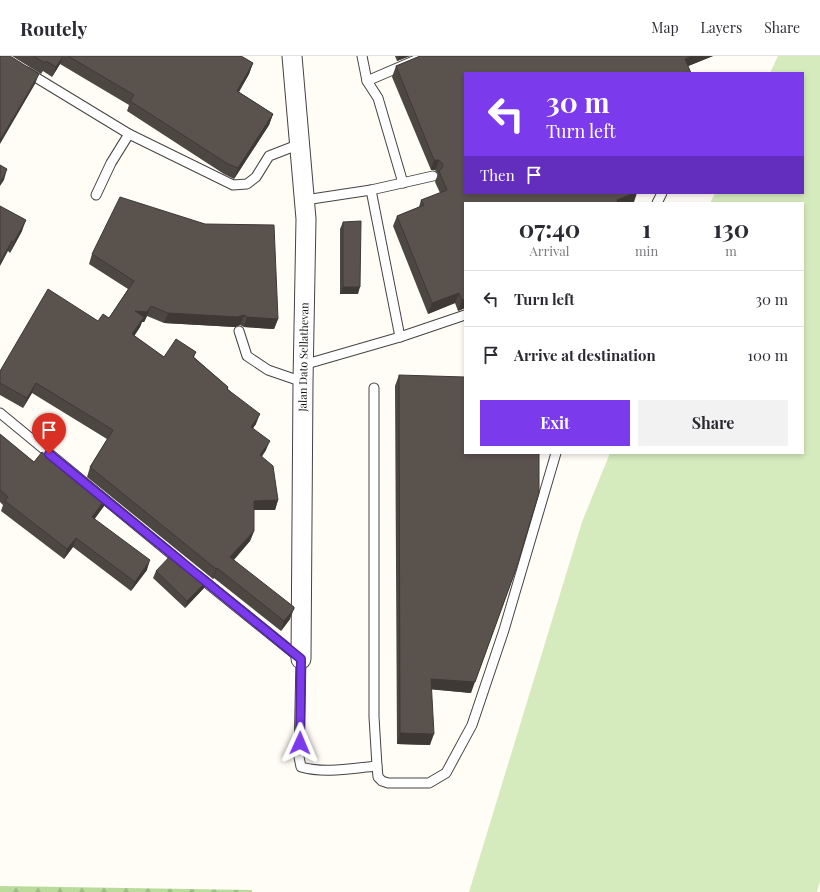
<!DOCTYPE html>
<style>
body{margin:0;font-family:"Playfair Display",serif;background:#f2f2f3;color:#2b2b33;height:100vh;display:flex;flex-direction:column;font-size:15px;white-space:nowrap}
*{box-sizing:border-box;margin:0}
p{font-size:13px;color:#7c7c81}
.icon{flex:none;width:22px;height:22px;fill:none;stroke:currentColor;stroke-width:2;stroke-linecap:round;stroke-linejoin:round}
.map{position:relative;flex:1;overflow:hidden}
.side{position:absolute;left:464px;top:146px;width:340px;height:252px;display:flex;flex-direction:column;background:#fff;border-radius:0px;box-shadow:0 2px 6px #0003}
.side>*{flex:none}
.hud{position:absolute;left:464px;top:16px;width:340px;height:122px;border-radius:0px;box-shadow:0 2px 6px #0003;background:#7c3aed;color:#fff;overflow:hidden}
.pin{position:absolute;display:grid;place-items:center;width:34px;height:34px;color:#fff;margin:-41px -17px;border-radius:50% 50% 50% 0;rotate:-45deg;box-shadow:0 0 4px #0007}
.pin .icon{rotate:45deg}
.me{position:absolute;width:44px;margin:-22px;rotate:1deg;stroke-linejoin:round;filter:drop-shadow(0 0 3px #0008)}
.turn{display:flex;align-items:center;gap:14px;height:84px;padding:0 16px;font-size:18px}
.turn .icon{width:52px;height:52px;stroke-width:2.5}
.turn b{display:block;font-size:28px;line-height:34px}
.then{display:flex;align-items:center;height:38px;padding:0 16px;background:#0003;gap:8px;font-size:15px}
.eta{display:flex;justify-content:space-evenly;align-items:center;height:68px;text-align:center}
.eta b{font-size:24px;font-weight:700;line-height:28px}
.action{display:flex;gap:8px;margin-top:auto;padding:8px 16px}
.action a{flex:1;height:46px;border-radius:0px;background:#7c3aed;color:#fff;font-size:16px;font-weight:700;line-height:46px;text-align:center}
.action a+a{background:#f2f2f3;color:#2b2b33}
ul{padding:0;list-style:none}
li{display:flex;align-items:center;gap:12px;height:56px;padding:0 16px;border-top:1px solid #e1e1e2}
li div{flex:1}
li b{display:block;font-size:15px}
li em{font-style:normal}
header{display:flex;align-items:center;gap:24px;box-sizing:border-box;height:56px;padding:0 20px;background:#fff;border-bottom:1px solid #e1e1e2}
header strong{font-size:19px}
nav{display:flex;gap:22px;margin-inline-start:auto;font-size:14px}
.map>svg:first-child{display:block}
.grass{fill:#d5ebbd}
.forest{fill:url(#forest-firs)}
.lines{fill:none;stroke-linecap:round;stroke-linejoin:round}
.lane-casing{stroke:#444;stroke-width:11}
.street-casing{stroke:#444;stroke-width:21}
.lane{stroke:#fff;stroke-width:9}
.street{stroke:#fff;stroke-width:19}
.wall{fill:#4d4742}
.shaded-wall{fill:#3f3936}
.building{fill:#5a524d;stroke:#3f3936}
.route-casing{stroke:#51269a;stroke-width:10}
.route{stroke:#7c3aed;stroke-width:7}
.labels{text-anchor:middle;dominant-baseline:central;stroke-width:4;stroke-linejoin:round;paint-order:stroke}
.street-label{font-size:11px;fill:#111;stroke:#fff}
</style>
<header>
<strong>Routely</strong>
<nav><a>Map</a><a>Layers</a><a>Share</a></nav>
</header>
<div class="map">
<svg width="820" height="836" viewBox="0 0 820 836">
<defs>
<pattern id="forest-firs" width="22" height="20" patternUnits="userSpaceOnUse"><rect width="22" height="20" fill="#b9dc9c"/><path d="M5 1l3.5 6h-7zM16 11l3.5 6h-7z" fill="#9ebc85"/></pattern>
</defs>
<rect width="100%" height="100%" fill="#fffdf5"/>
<path class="grass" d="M 778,0 L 820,0 L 820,825 L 817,836 L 469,836 L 582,466 L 610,397 L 803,397 L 803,147 L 710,147 L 715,137 L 803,137 L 803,17 L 770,17 Z"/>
<path class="forest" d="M 0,830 L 252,834 L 252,836 L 0,836 Z"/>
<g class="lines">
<g class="lane-casing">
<g id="lane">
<path d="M 362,0 L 367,25 L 378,42 L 403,127"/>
<path d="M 27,16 L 129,78 L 233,129 L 247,128 L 256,121 L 269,100 L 300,88"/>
<path d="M 367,25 L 425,0"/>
<path d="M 371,134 L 400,281 L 465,259"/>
<path d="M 96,139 L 111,107 L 129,78"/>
<path d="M 305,144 L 371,134 L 433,120"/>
<path d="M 657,147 L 662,137"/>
<path d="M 239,275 L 247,300 L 268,314 L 303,326"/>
<path d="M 303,309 L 400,281"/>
<path d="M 0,357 L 181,506"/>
<path d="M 197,519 L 301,603 L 299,701 L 301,711 C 325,718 353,712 377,710 L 374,661 L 374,332"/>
<path d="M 377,710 L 378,721 L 382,725 L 388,727 L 429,727 L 446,717 L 472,669 L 504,574 L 556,397"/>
</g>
</g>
<g class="street-casing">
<path id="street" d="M 292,0 L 306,163 L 303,326 L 301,603"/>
</g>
<use href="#lane" class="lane"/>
<use href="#street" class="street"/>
</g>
<g class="wall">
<path d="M 12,0 L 241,0 L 253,7 L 249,18 L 239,36 L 273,58 L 269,69 L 234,123 L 224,118 L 127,55 L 129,49 L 60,8 L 52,21 L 43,15 L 41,18 Z"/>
<path d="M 395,0 L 410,0 L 397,5 Z"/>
<path d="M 420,0 L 713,0 L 688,10 L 465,17 L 634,146 L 631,147 L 465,147 L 465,252 L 458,255 L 455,247 L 428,258 L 393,170 L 397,160 L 419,151 L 421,144 L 440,137 L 435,126 L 438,118 L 435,114 L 431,114 L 392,21 L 396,10 Z"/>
<path d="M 0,150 L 22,175 L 10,197 L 8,195 Z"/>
<path d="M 343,166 L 358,238 L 340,238 L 340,173 Z"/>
<path d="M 92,198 L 278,263 L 274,273 L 244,271 L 240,269 L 235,271 L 164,267 L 147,260 L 144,266 L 142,266 L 140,271 L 134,280 L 164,301 L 196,296 L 194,301 L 228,331 L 228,333 L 256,368 L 253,372 L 266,394 L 262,400 L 278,444 L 275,454 L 254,454 L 254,475 L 250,485 L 234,504 L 290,563 L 281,575 L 214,522 L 213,523 L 87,421 L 90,411 L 107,383 L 32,337 L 23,352 L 0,339 L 0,315 L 98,265 L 109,262 L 128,233 L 89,208 Z"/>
<path d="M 399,319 L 471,637 L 431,633 L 430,689 L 397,688 L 395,330 Z"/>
<path d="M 0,378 L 34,406 L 81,426 L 107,441 L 104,450 L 94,463 L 147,514 L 131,535 L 73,491 L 64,503 L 1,455 L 3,449 L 0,446 Z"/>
<path d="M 156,515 L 204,532 L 185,552 L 153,522 Z"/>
</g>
<g class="shaded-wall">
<path d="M 63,0 L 60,8 L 52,21 L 56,11 Z"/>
<path d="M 399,0 L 410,0 L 397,5 Z"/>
<path d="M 692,0 L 713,0 L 681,13 L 685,3 Z"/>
<path d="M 253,7 L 249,18 L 233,46 L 237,35 Z"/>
<path d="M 39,18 L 35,28 L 0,88 L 0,84 Z"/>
<path d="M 273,58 L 269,69 L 234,123 L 238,112 Z"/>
<path d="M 434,104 L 439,104 L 435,114 L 431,114 Z"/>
<path d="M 7,113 L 4,124 L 0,130 L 0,127 Z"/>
<path d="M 634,137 L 637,137 L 634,146 L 631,147 L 616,147 L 617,144 Z"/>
<path d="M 26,164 L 22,175 L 10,197 L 14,186 Z"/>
<path d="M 12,185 L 8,195 L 0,210 L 0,206 Z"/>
<path d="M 343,231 L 360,231 L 358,238 L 340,238 Z"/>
<path d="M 459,237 L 455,247 L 428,258 L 432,247 Z"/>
<path d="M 465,243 L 465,252 L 458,255 L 462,244 Z"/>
<path d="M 151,250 L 147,260 L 144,266 L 142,266 L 140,271 L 129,288 L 135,255 Z"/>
<path d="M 168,257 L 244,259 L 240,269 L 235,271 L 164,267 Z"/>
<path d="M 247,261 L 278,263 L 274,273 L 244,271 Z"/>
<path d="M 36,327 L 32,337 L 23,352 L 27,342 Z"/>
<path d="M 260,358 L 256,368 L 247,380 L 251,371 Z"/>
<path d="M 270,385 L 266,394 L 256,409 L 260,399 Z"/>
<path d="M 107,441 L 104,450 L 89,471 L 92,461 Z"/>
<path d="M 278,444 L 275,454 L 250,454 L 254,445 Z"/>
<path d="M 254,475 L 250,485 L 227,511 L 230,501 Z"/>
<path d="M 76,482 L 73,491 L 64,503 L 67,493 Z"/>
<path d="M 150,504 L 147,514 L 131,535 L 135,526 Z"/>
<path d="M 217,512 L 214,522 L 213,523 L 216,513 Z"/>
<path d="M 516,513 L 471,637 L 427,633 L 431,623 Z"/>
<path d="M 207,525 L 204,532 L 185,552 L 187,545 Z"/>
<path d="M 294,553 L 290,563 L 281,575 L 284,565 Z"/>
<path d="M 400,677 L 434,678 L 430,689 L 397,688 Z"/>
</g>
<g class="building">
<path d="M 0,0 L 10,0 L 39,18 L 0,84 Z"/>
<path d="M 33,0 L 63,0 L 56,11 L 46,5 L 45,7 Z"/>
<path d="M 68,0 L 241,0 L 253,7 L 237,35 L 273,58 L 238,112 L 228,108 L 130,45 L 134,39 Z"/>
<path d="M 420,0 L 692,0 L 685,3 L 691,17 L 465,17 L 465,137 L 634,137 L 617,144 L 618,147 L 465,147 L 465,243 L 462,244 L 459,237 L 432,247 L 397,160 L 424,149 L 421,144 L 447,134 L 439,115 L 442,112 L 443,108 L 439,104 L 434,104 L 396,10 Z"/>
<path d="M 0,109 L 7,113 L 0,127 Z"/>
<path d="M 120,141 L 205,168 L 274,169 L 278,263 L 247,261 L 244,259 L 238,261 L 168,257 L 151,250 L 147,256 L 135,255 L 144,261 L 132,278 L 164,301 L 176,283 L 196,296 L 193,301 L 228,331 L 227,333 L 260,358 L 251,371 L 270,385 L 260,399 L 273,410 L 278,444 L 254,445 L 254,475 L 230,501 L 294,551 L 294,553 L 284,565 L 217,512 L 216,513 L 90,411 L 113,374 L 36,327 L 27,342 L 0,327 L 0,315 L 48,233 L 98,265 L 103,258 L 109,262 L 134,225 L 92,198 Z"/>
<path d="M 0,150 L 26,164 L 14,186 L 12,185 L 0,206 Z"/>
<path d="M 361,165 L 360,231 L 343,231 L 343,166 Z"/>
<path d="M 399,319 L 465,321 L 465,397 L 539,397 L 539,437 L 516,513 L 475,626 L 431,623 L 434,678 L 400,677 Z"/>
<path d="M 0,378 L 34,406 L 42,396 L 81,426 L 84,422 L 107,441 L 92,461 L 150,504 L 135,526 L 76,482 L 67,493 L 5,445 L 8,441 L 0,434 Z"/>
<path d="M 173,497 L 207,525 L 187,545 L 156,515 Z"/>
</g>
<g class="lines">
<g class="route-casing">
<path id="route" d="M 49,398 L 301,603 L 300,687"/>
</g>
<use href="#route" class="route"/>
</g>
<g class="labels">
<g class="street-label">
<text transform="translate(303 301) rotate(-89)">Jalan Dato Sellathevan</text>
</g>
</g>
</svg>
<div class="pin" style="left:49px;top:398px;background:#d93025"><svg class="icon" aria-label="arrive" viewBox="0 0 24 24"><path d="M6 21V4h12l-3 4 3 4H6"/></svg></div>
<svg class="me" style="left:300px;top:687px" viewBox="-20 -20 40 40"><path d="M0-17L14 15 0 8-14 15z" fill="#7c3aed" stroke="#fff" stroke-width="4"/></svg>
<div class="hud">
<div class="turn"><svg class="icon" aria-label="left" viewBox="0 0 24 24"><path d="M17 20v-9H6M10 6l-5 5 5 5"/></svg><div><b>30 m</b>Turn left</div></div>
<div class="then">Then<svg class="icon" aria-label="arrive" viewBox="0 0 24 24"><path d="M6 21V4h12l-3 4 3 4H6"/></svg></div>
</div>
<section class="side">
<div class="eta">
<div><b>07:40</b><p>Arrival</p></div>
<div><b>1</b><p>min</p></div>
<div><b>130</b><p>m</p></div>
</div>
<ul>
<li><svg class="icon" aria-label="left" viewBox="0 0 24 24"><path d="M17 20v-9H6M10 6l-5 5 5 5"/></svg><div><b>Turn left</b></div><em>30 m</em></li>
<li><svg class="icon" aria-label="arrive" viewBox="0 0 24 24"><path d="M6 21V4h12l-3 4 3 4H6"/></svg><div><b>Arrive at destination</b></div><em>100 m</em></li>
</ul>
<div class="action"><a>Exit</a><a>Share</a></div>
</section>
</div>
